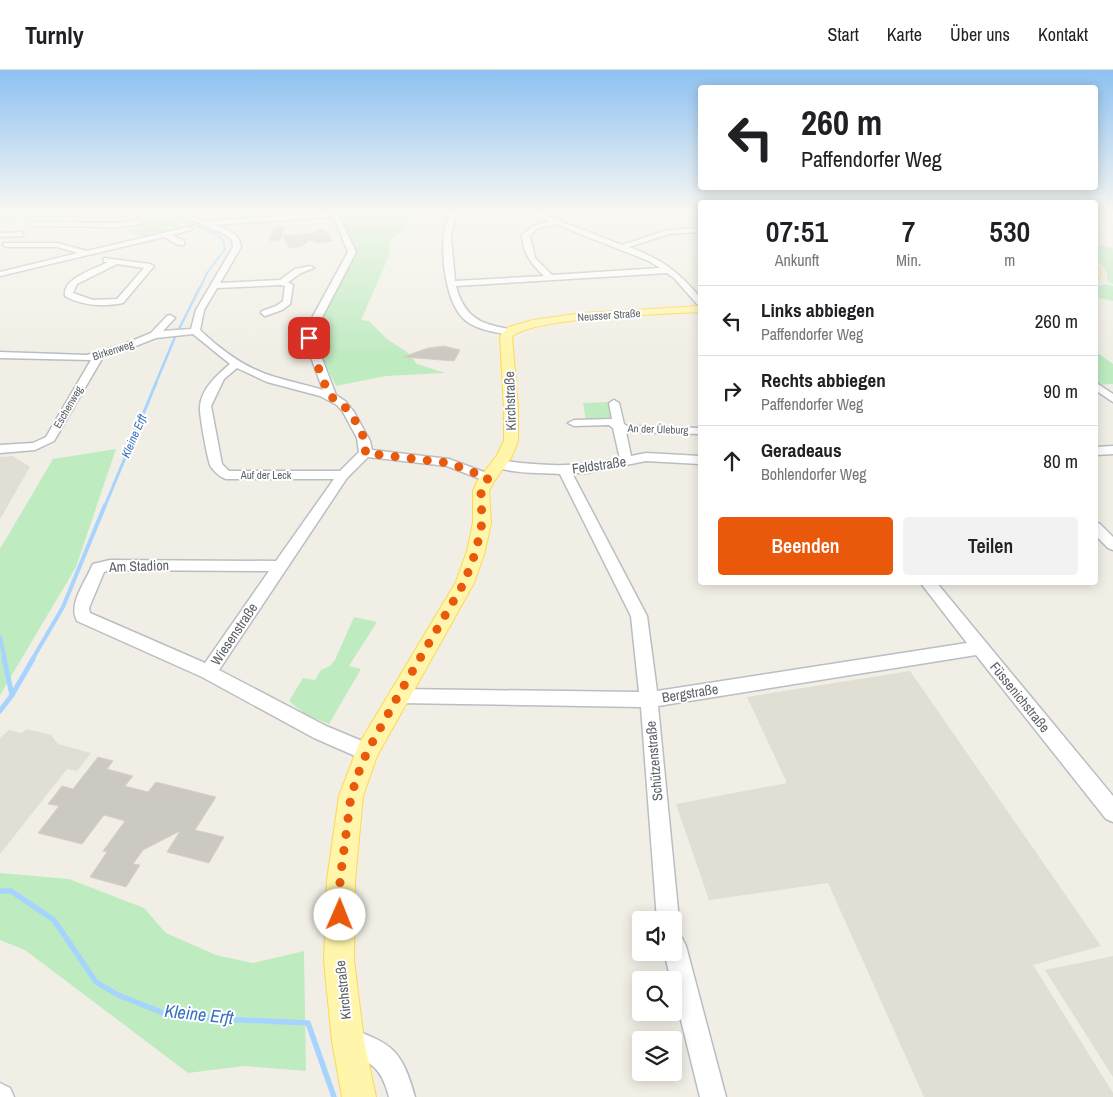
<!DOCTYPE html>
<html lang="de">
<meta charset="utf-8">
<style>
body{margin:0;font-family:"Archivo Narrow",sans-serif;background:#f2f2f2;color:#202124;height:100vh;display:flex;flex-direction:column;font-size:19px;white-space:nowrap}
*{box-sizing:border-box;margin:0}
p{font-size:16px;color:#757577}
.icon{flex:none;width:28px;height:28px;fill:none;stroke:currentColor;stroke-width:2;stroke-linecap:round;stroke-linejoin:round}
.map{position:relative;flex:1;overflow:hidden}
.side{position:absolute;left:698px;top:130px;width:400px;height:385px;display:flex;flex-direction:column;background:#fff;border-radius:5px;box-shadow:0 2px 12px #0003}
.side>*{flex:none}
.hud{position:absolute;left:698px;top:15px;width:400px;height:105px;border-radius:5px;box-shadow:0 2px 12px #0003;background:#fff;color:#202124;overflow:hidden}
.fabs{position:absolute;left:632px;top:841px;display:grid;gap:10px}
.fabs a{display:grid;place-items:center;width:50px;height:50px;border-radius:5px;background:#fff;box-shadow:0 2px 12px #0003;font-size:25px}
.pin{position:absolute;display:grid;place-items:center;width:42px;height:42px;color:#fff;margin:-21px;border-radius:10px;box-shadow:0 2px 8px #0006}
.me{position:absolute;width:55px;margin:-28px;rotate:1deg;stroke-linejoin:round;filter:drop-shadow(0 0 4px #0008)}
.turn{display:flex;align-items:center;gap:18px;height:105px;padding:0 20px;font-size:22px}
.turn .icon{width:65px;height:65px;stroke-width:2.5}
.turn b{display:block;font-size:35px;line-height:42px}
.eta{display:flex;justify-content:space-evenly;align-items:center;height:85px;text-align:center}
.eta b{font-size:30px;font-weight:600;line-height:35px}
.button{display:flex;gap:10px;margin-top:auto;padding:10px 20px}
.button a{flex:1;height:58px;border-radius:5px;background:#ea580c;color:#fff;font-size:20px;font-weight:600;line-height:58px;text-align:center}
.button a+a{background:#f2f2f2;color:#202124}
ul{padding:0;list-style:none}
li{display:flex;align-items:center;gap:15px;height:70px;padding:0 20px;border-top:1px solid #e0e0e0}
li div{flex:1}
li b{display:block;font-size:19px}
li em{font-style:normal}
header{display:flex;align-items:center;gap:30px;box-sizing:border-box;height:70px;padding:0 25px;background:#fff;border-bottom:1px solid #e0e0e0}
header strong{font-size:24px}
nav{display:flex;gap:28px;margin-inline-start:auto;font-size:18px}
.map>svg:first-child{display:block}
.education{fill:#e1ded4}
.green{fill:#bfebc1}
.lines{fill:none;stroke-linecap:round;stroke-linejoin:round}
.stream-far5{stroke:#a7d4ff;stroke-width:2}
.stream-far4{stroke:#a7d4ff;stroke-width:2.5}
.stream-far3{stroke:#a7d4ff;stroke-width:3}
.stream-far2{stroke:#a7d4ff;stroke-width:4}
.stream-far1{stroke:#a7d4ff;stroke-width:5}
.stream{stroke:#a7d4ff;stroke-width:5.5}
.building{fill:#ccc9c2;stroke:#d6d1c3}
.minor-casing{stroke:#babdc2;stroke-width:3}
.major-casing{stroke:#ffd750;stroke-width:2}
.minor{fill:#fff;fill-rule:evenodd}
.major{fill:#fff6ac;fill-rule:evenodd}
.route{stroke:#ea580c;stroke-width:9;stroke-dasharray:0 16.2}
.labels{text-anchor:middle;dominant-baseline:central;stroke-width:4;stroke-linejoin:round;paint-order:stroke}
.far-street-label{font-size:11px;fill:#5d6167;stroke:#fff}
.far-water-label{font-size:12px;font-style:italic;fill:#3772be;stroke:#fff}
.street-label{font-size:14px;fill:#5d6167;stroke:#fff}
.near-water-label{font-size:18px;font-style:italic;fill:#3772be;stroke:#fff}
</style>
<header>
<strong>Turnly</strong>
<nav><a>Start</a><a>Karte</a><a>Über uns</a><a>Kontakt</a></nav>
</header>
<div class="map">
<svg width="1113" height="1027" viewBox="0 0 1113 1027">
<rect width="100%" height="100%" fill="#f1efe5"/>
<g class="education">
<path d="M 13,386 L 30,397 L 0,449 L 0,387 Z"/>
<path d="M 910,601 L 1101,876 L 1033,895 L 1113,1023 L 1113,1027 L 924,1027 L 828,813 L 709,830 L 676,734 L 787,713 L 747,627 Z"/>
<path d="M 27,659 L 51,665 L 58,674 L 91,683 L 77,701 L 67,699 L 0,784 L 0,668 L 9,660 L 22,663 Z"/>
<path d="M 1113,886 L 1113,1007 L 1045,900 Z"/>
</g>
<g class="green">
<path d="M 0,141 L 100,141 L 47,147 L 0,149 Z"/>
<path d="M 254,141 L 411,141 L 407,157 L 391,170 L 388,188 L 361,250 L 369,251 L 387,269 L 407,282 L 417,294 L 445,303 L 386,306 L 336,316 L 315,274 L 315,262 L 355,184 L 337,144 L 238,148 Z"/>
<path d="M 165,149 L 185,158 L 141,169 L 127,160 L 142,152 Z"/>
<path d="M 1095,174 L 1113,178 L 1113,214 L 1107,211 C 1109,201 1103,196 1095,190 Z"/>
<path d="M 1104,214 L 1113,216 L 1113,231 L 1095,227 L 1095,218 Z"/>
<path d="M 1095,281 L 1113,294 L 1113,314 L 1098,315 L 1095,313 Z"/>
<path d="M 610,332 L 614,349 L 586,351 L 583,333 Z"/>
<path d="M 116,379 L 76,497 L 0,625 L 0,479 L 53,389 Z"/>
<path d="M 354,547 L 377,552 L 349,596 L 361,599 L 329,654 L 306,645 L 289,631 L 303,608 L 315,610 L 321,600 L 330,596 L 335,590 Z"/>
<path d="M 0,803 L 69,809 L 144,838 L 166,863 L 216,885 L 253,893 L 304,881 L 306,1001 L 244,996 L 188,1003 L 25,880 L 0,870 Z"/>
</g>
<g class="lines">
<path class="stream-far5" d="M 161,141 L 215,164 L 223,170 L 225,179 L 207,203 L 200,218"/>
<path class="stream-far4" d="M 155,315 L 175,267 L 200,217"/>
<path class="stream-far3" d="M 105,436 L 156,313"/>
<g class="stream-far2">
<path d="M 0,567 L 5,590"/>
<path d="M 32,590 L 63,537 L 105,435"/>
</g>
<g class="stream-far1">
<path d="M 4,589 L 12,625"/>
<path d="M 0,641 L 12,625 L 33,589"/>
</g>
<path class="stream" d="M 0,821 L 11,821 L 54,850 L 96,912 L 118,925 L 166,944 L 219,949 L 308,953 L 334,1027"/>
</g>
<g class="building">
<path d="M 285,156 L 280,170 L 269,171 L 274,157 Z"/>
<path d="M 324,159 L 333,171 L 319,173 L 309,170 L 303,176 L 291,178 L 288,177 L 283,165 L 312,164 L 315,161 Z"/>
<path d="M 444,276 L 460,280 L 454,291 L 403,287 L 428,278 Z"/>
<path d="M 98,687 L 113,691 L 107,699 L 133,706 L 125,716 L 148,722 L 156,712 L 216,727 L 195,760 L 224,767 L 209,793 L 167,782 L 180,761 L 143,780 L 133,794 L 140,795 L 126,817 L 90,807 L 107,782 L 103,781 L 125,751 L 104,745 L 82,774 L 38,763 L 59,736 L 48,734 L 62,716 L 73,719 Z"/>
</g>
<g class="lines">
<g class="minor-casing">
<g id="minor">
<path d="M 170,141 L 178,141 L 205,151 L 330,143 L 340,148 L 356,182 L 316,259 L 314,268 L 336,325 L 345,331 L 354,342 L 370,371 L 372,380 L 449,389 L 492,405 L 494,408 L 488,412 L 447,396 L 368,387 L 347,408 L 219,600 L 326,656 L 374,676 L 376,682 L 374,688 L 367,691 L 314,668 L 202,607 L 77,551 C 68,535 84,514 91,498 L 93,494 L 110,490 L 276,491 L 334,409 L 226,409 C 220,407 215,402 211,397 C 208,393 199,343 200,337 C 201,319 218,304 230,294 L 193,264 L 156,268 L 128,279 L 103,287 L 54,371 L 35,380 L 0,383 L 0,375 L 33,373 L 46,367 L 91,290 L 0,288 L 0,282 L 87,285 L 122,275 L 151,263 L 167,246 L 170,245 L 175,248 L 163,261 L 191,259 L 196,240 L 233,177 L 232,170 L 224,164 ZM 329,147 L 335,150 L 348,182 L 306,259 L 304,268 L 323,320 C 307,315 291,312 275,307 C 246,299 221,280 200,260 L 204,240 L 217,218 L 281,215 L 285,216 L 283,231 L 276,236 L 262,241 L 261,243 L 265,246 L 282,240 L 290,234 L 293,215 L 288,212 L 301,203 L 314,198 L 310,196 L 295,199 L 280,210 L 220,213 L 241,177 C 239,162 227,159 214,155 ZM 237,298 L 267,312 L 320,326 L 337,335 L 343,342 L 357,368 L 359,382 L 340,401 L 229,401 L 222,394 L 211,336 L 224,309 ZM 110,500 L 269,501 L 205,593 L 90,543 L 89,538 L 104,502 Z"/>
<path d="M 451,141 L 457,141 L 451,167 L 455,211 L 544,206 C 531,194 523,183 522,165 L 532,157 L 549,151 L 526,141 L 534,141 L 622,175 L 668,160 L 700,158 L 700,162 L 669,164 L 629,177 C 663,190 676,200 700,227 L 700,235 L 697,234 L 674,208 L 667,203 L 456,216 C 462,239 473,251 495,256 C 501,258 509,258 514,262 L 509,265 C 495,262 477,260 465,250 C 446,234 441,187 444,163 C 445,155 448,148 451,141 ZM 555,154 L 649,191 L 660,198 L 552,205 L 535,188 L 530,166 L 536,159 Z"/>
<path d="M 141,150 L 143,151 L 143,153 L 121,157 L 31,156 L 28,154 L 31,152 L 121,153 Z"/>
<path d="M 189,157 L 193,159 L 191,160 L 172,165 L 184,171 L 184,175 L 178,175 L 164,167 L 0,206 L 0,202 L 78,183 L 57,177 L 7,177 L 3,175 L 4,173 L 57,173 L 87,181 Z"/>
<path d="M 23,162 L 23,166 L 20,166 L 0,167 L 0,163 Z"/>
<path d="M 104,188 L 150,194 L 154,196 L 123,233 C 103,237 83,236 65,226 C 62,208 95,199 108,192 L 104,192 ZM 117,194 L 144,198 L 117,229 L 93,230 L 73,223 L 77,214 Z"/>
<path d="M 1095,312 L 1113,324 L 1113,332 L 1095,320 Z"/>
<path d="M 614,330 L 619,333 L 624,354 L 627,356 L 700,358 L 700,364 L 626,362 L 631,386 L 646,383 L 700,386 L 700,394 L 646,391 L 586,403 L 572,403 L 647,546 L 657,621 L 967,573 L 920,512 L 936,512 L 1113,726 L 1113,752 L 1106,749 L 976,585 L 658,636 L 679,850 L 674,859 L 674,850 L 657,850 L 641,637 L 398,633 L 392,631 L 389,626 L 392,621 L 398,619 L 639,622 L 631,546 L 560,404 C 545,403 502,404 493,394 L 499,390 C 543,397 576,397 620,389 L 613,358 L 609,355 L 574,356 L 568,353 L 574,350 L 612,349 L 609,333 Z"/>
<path d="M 1113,376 L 1113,384 L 1095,385 L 1095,377 Z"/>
<path d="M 1095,452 L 1100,454 L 1113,467 L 1113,480 L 1108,478 L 1095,465 Z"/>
<path d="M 674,864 L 682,868 L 686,876 L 726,1027 L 700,1027 L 674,922 L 674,910 L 671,910 L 664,882 L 674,882 Z"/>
<path d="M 348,958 C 392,973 402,980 415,1027 L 389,1027 C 380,992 368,992 339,980 L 335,971 L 339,962 Z"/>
<path d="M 0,1013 L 10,1018 L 14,1027 L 0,1027 Z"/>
</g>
</g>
<g class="major-casing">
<g id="major">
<path d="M 1095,197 L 1100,200 L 1100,207 L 1095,210 Z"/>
<path d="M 700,236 L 700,242 C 666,244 532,247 512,267 L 518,338 L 518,371 L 512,386 L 493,413 L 489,421 L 491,453 L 485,481 L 474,513 L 377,686 L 363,726 L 355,810 L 354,891 L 364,971 L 376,1027 L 342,1027 L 332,971 L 324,891 L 327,810 L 339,726 L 359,674 L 456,512 L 467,481 L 473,453 L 473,421 L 477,412 L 497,385 L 504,371 L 504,338 L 500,266 L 509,257 L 533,250 L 583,243 Z"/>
</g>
</g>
<use href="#minor" class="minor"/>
<use href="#major" class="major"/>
</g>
<linearGradient id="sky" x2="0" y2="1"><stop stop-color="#8ec1f1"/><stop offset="0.5" stop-color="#f9f8f3"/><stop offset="1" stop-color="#f9f8f3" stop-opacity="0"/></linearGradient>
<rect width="1113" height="284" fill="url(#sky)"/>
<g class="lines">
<path class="route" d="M 309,268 C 310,276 326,321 331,326 C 334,330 340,332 343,335 C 353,345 369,370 365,383 L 449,393 L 488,408 L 481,422 L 482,453 L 476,481 L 464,513 L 398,626 L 367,682 L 358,704 L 351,726 L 340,810 L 340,845"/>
</g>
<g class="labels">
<g class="far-street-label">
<text transform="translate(609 245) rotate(-4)">Neusser Straße</text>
<text transform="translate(113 280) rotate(-18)">Birkenweg</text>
<text transform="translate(68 337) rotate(-60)">Eschenweg</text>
<text transform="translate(658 359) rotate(2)">An der Üleburg</text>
<text x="266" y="405">Auf der Leck</text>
</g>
<g class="far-water-label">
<text transform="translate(134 366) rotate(-67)">Kleine Erft</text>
</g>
<g class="street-label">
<text transform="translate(510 331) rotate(-92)">Kirchstraße</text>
<text transform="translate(599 395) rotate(-8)">Feldstraße</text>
<text transform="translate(139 496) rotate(-2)">Am Stadion</text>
<text transform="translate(234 564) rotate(-56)">Wiesenstraße</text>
<text transform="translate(690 623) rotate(-9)">Bergstraße</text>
<text transform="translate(1020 627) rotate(51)">Füssenichstraße</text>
<text transform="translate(654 691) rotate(-95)">Schützenstraße</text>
<text transform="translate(343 920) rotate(-96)">Kirchstraße</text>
</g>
<g class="near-water-label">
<text transform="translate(199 944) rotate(6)">Kleine Erft</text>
</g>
</g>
</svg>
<div class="fabs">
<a><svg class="icon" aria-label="sound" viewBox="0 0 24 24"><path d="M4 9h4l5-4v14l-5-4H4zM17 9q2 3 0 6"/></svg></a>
<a><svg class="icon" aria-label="search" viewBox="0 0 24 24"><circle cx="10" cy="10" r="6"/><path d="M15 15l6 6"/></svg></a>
<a><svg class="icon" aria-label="layers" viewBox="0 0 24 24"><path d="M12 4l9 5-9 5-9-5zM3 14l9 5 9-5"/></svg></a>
</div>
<div class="pin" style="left:309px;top:268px;background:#d93025"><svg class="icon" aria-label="arrive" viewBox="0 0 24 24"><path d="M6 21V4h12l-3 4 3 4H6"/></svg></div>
<svg class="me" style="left:340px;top:845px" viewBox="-20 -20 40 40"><circle r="19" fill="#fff"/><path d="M0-13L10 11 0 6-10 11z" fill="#ea580c"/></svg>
<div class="hud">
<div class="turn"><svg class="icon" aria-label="left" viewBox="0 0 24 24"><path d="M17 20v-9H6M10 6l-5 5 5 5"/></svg><div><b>260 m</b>Paffendorfer Weg</div></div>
</div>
<section class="side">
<div class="eta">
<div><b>07:51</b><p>Ankunft</p></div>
<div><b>7</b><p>Min.</p></div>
<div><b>530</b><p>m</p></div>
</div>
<ul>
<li><svg class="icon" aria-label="left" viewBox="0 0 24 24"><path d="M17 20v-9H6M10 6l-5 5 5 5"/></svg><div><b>Links abbiegen</b><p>Paffendorfer Weg</p></div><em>260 m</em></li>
<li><svg class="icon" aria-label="right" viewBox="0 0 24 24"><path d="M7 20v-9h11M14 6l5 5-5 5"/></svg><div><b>Rechts abbiegen</b><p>Paffendorfer Weg</p></div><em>90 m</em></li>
<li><svg class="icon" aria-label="ahead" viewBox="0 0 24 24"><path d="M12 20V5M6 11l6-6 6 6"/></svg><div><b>Geradeaus</b><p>Bohlendorfer Weg</p></div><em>80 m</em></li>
</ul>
<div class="button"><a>Beenden</a><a>Teilen</a></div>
</section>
</div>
